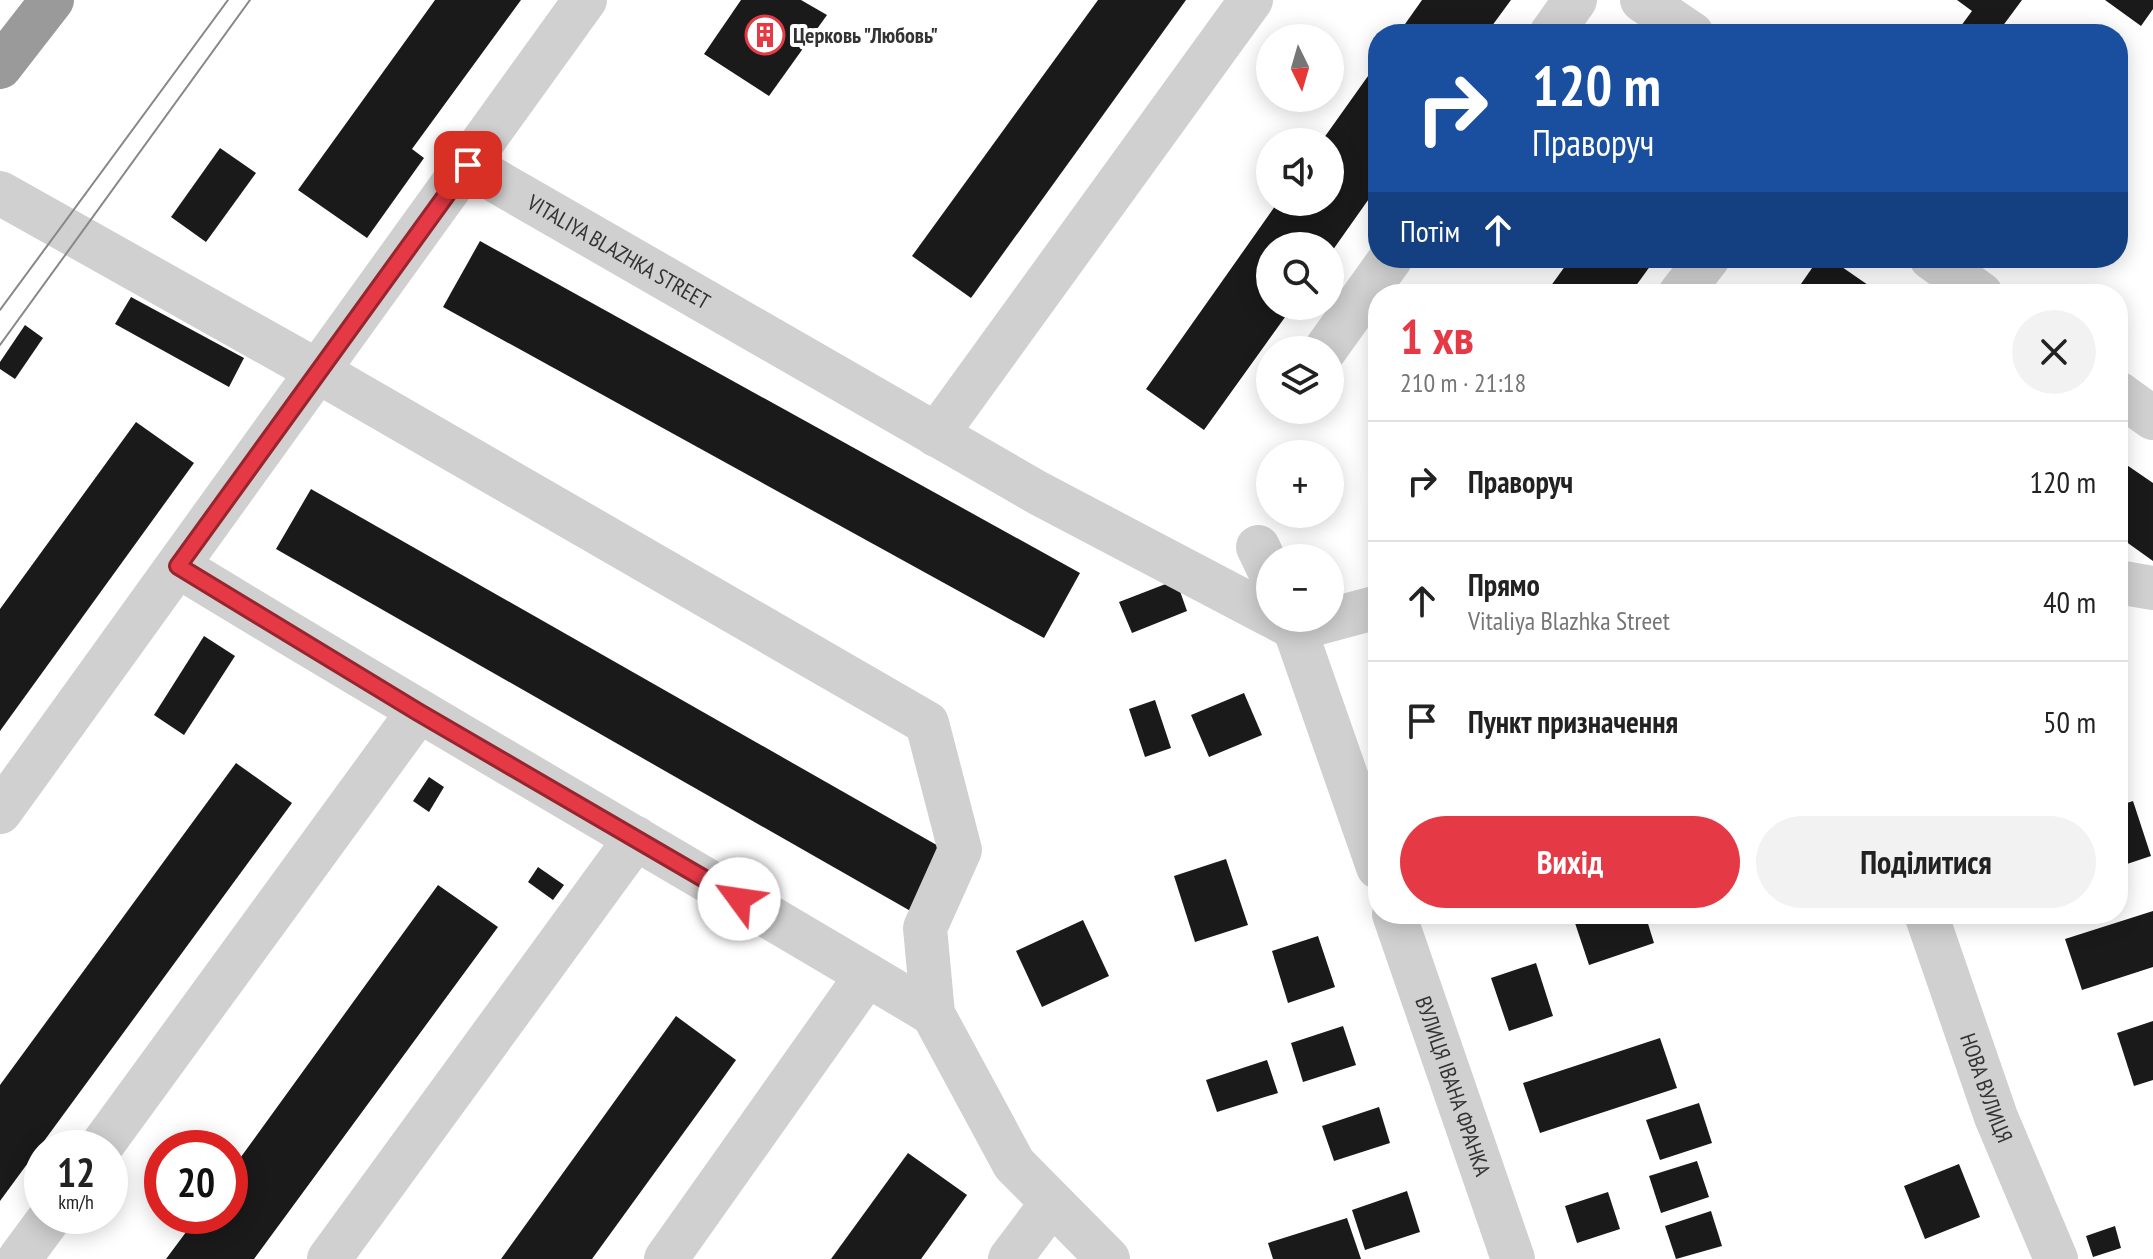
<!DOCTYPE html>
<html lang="uk">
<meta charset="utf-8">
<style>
body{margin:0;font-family:"PT Sans Narrow",sans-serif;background:#f2f2f2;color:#222;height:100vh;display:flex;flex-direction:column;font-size:30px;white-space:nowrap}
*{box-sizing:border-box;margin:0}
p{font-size:26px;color:#767676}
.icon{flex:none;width:44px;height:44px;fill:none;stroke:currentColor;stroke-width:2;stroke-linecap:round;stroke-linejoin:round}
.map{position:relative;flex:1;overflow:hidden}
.side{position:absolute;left:1368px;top:284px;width:760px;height:640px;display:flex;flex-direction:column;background:#fff;border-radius:32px;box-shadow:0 4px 20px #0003}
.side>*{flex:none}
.banner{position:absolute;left:1368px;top:24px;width:760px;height:244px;border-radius:32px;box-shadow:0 4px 20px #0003;background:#1a4fa0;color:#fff;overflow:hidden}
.needle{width:52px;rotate:175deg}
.controls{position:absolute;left:1256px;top:24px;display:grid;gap:16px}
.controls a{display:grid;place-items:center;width:88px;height:88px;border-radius:50%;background:#fff;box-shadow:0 4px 20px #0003;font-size:40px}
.speed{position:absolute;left:24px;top:1130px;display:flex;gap:16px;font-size:40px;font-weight:700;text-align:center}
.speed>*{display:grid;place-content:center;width:104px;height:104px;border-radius:50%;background:#fff;box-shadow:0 4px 20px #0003;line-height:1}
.speed small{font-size:20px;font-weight:400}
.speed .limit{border:12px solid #d22;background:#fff;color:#111}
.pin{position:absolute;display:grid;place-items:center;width:68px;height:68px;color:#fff;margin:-34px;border-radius:16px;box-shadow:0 4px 12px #0006}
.me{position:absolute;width:88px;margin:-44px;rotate:301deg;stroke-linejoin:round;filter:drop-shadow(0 0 6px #0008)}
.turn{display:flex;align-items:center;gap:28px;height:168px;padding:0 32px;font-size:36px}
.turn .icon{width:104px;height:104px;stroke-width:2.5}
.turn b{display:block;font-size:56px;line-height:68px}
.then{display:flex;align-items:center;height:76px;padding:0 32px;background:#0003;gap:16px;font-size:30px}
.round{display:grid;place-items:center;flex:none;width:84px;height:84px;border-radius:42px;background:#f2f2f2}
.summary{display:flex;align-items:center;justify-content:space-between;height:136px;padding:0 32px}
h1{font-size:48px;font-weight:600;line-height:60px;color:#e63946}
.button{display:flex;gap:16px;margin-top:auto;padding:16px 32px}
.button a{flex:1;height:92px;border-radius:48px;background:#e63946;color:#fff;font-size:32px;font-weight:600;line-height:92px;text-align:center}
.button a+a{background:#f2f2f2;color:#222}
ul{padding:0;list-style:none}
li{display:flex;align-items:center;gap:24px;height:120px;padding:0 32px;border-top:2px solid #e0e0e0}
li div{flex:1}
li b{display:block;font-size:30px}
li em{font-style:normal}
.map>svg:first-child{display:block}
.building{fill:#1a1a1a}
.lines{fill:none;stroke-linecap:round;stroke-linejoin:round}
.minor{stroke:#d0d0d0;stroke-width:44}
.highway{stroke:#9a9a9a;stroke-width:44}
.tram{stroke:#888;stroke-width:2}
.route-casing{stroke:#96252e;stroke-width:20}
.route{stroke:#e63946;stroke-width:14}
.labels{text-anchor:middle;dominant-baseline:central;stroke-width:8;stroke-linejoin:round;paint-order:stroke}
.poi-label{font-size:22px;font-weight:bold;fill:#333;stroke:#fff;text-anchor:start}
.street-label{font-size:22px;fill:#333;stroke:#fff}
</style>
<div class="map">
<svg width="2153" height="1259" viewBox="0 0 2153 1259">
<rect width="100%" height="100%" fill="#fff"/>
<g class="building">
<path d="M 435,0 L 521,0 L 412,149 L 424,158 L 367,238 L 298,190 Z"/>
<path d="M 741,0 L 801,0 L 827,15 L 769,96 L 704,54 Z"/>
<path d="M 1098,0 L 1186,0 L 971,298 L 912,256 Z"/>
<path d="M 1422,0 L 1511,0 L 1486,34 L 1398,34 Z"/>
<path d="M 1957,0 L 2022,0 L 1999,31 L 2003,34 L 1955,34 L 1972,11 Z"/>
<path d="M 2105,0 L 2153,0 L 2153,9 L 2141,26 Z"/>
<path d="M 1378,62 L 1378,186 L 1330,254 L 1330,246 L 1270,246 L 1270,306 L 1293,306 L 1204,430 L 1146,389 L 1278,202 L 1330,202 L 1330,142 L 1321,142 Z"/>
<path d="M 220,148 L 256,173 L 206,242 L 171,217 Z"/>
<path d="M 480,241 L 1080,573 L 1044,638 L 443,307 Z"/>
<path d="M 1571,258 L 1656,258 L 1630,294 L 1545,294 Z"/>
<path d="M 1819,258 L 1829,258 L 1881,294 L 1794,294 Z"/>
<path d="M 131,297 L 244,358 L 229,387 L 115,324 Z"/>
<path d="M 25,325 L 43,338 L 15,379 L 0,369 L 0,362 Z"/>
<path d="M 136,422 L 194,463 L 0,731 L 0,609 Z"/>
<path d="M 2118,459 L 2153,483 L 2153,561 L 2118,536 Z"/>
<path d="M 311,489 L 949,852 L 914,913 L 276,549 Z"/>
<path d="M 1176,580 L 1187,611 L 1132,633 L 1119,602 Z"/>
<path d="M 204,636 L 235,656 L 184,735 L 154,715 Z"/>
<path d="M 1244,693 L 1262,735 L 1209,757 L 1191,715 Z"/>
<path d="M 1155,700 L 1171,748 L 1145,757 L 1129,709 Z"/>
<path d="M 2118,718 L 2125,743 L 2118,744 Z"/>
<path d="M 236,763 L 292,803 L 0,1201 L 0,1085 Z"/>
<path d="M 429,777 L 444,787 L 429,812 L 413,801 Z"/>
<path d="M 2133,801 L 2151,856 L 2118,867 L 2118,806 Z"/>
<path d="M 1226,859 L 1248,925 L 1195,942 L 1174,876 Z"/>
<path d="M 538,867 L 564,885 L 553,900 L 528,882 Z"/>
<path d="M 438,885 L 498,927 L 254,1259 L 166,1259 L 198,1216 L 230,1216 L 230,1172 Z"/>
<path d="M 2153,911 L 2153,967 L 2082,990 L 2065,939 Z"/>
<path d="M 1572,914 L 1645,914 L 1654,943 L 1589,965 Z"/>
<path d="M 1083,920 L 1109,976 L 1042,1007 L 1016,951 Z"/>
<path d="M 1318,936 L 1335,987 L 1288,1003 L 1272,951 Z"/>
<path d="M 1536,963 L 1553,1016 L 1509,1031 L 1491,978 Z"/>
<path d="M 676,1016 L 736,1060 L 711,1095 L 592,1259 L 501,1259 Z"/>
<path d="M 2153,1021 L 2153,1080 L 2134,1086 L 2117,1033 Z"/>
<path d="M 1343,1026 L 1356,1065 L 1303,1082 L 1291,1043 Z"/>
<path d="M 1660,1038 L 1677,1088 L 1540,1133 L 1523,1083 Z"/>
<path d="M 1267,1060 L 1278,1093 L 1217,1112 L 1206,1080 Z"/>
<path d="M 1699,1103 L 1712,1143 L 1660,1160 L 1646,1120 Z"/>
<path d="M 1379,1107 L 1390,1143 L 1334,1161 L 1322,1126 Z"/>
<path d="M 908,1153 L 967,1195 L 921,1259 L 831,1259 Z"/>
<path d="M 1697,1161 L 1709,1197 L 1661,1213 L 1649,1176 Z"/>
<path d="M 1959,1164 L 1980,1217 L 1925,1239 L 1904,1186 Z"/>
<path d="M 1407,1191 L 1420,1232 L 1365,1250 L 1352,1210 Z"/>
<path d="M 1608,1192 L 1620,1229 L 1577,1243 L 1565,1206 Z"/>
<path d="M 1711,1211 L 1722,1246 L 1676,1259 L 1665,1226 Z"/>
<path d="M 1347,1218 L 1361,1259 L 1273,1259 L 1268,1243 Z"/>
<path d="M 2115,1226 L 2121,1248 L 2093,1257 L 2086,1236 Z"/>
</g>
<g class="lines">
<g class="minor">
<path d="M 1642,0 L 1692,34"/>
<path d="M 1551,34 L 1575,0"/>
<path id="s1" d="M 468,165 L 1038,493 L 1270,615"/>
<path d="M 0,193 L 319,372 L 927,723 L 960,850 L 925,928 L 933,1014 L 1014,1164 L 1108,1259"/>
<path d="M 1931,258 L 1981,294"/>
<path d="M 1680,294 L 1708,258"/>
<path d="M 1325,350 L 1391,258"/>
<path d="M 2118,393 L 2153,418"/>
<path d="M 936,435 L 1251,0"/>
<path d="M 1258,547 L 1270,572"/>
<path d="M 178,566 C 428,719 682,864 933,1014"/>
<path d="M 2118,582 L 2153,588"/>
<path d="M 1276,618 L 1296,629 L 1378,607"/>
<path d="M 1291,618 L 1378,867"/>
<path d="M 0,812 L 585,0"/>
<path id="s2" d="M 1394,914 L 1513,1259"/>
<path id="s3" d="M 1926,914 L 1996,1117 L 2056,1259"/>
<path d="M 100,1148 L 418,712"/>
<path d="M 20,1258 L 51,1216"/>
<path d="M 329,1259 L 636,838"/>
<path d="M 666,1259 L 867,975"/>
<path d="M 1010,1259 L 1052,1203"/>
</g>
<path class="highway" d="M 0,67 L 52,0"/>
<g class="tram">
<path d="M 0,310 L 228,0"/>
<path d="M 0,345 L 250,0"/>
</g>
</g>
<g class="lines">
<g class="route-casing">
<path id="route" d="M 468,165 L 178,566 L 418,712 L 739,899"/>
</g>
<use href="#route" class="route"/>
</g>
<defs>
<g id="building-ring" transform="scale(2)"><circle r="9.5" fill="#fff" stroke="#e63946" stroke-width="1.5"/><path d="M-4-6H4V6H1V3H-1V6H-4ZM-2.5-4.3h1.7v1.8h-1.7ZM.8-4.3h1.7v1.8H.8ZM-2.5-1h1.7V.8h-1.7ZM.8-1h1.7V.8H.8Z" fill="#e63946"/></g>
</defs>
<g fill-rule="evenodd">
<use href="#building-ring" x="765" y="35"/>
</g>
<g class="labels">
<g class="poi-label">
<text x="793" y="35">Церковь "Любовь"</text>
</g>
<g class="street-label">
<text stroke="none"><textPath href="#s1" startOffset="174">VITALIYA BLAZHKA STREET</textPath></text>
<text stroke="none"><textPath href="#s2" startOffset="182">ВУЛИЦЯ ІВАНА ФРАНКА</textPath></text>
<text stroke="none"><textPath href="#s3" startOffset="184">НОВА ВУЛИЦЯ</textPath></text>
</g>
</g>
</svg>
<div class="controls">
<a><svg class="needle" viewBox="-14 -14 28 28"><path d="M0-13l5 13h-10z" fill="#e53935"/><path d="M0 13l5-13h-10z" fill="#767676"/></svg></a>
<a><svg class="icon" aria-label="sound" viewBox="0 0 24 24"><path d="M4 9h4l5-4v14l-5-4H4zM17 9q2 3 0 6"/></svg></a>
<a><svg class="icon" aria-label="search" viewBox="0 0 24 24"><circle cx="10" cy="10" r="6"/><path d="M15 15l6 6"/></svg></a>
<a><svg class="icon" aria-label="layers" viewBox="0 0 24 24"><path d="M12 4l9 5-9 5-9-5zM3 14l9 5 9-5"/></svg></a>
<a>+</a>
<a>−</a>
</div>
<div class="speed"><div>12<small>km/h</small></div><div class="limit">20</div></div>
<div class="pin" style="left:468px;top:165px;background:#d93025"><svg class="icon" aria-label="arrive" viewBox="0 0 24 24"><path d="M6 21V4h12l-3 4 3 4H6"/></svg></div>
<svg class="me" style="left:739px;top:899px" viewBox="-20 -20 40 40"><circle r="19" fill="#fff"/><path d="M0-13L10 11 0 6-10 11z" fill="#e63946"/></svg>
<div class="banner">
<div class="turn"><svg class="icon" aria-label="right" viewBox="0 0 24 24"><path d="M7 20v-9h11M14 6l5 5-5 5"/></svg><div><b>120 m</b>Праворуч</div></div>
<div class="then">Потім<svg class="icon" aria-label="ahead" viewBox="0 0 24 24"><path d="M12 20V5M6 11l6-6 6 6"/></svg></div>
</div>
<section class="side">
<div class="summary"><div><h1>1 хв</h1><p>210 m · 21:18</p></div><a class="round"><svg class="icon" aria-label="close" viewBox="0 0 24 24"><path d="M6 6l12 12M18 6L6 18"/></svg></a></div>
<ul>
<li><svg class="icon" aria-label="right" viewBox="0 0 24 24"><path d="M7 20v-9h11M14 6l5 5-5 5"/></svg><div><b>Праворуч</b></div><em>120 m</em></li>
<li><svg class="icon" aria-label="ahead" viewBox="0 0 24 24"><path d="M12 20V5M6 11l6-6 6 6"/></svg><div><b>Прямо</b><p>Vitaliya Blazhka Street</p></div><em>40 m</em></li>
<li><svg class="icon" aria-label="arrive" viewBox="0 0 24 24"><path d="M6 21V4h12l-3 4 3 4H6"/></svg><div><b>Пункт призначення</b></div><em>50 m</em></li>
</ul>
<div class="button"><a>Вихід</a><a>Поділитися</a></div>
</section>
</div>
